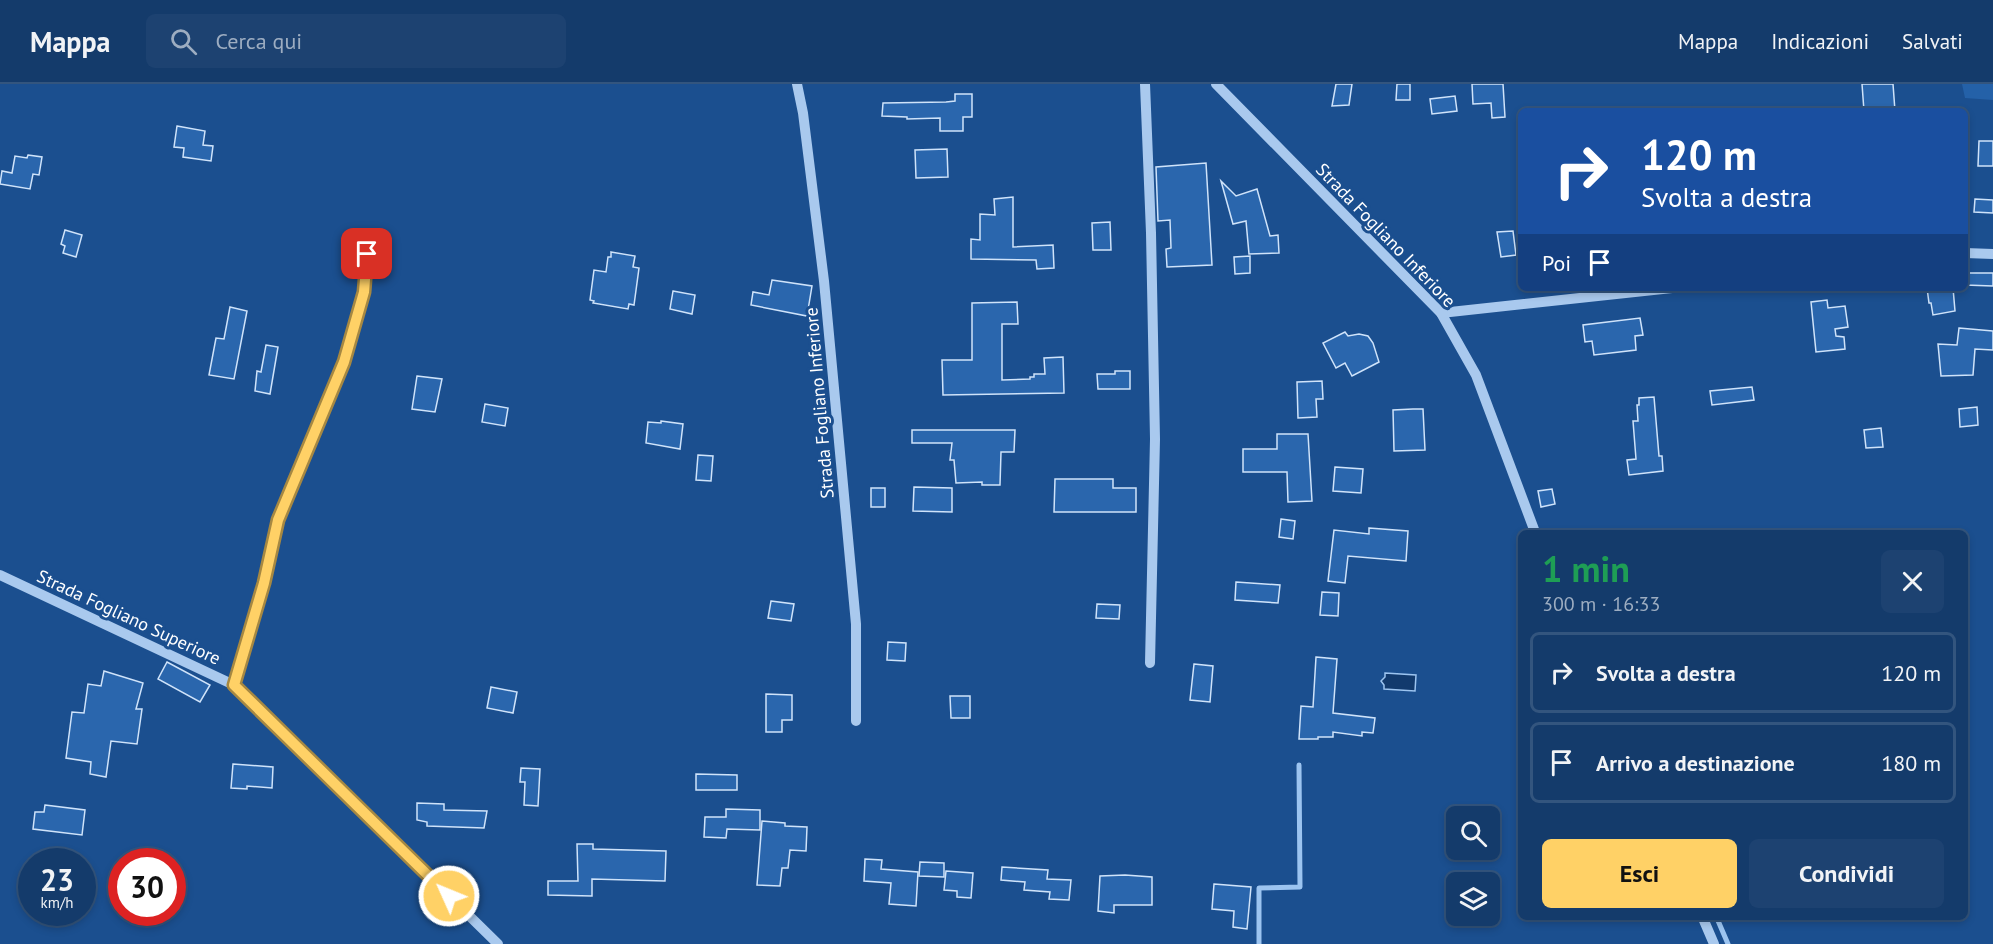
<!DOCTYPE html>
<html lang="it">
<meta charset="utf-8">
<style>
body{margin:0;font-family:"PT Sans",sans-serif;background:#1d4271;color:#f1f3f6;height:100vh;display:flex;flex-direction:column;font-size:22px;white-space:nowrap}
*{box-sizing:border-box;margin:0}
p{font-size:20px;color:#9dadc1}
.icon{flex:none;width:33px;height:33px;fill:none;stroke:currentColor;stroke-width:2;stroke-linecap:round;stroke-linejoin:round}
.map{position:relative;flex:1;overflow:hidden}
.side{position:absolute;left:1518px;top:446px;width:450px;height:390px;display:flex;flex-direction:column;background:#143b6b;border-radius:9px;box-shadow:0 3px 9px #0003,0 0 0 2px #33557e}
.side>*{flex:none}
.top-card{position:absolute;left:1518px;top:24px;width:450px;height:183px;border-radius:9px;box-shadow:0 3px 9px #0003,0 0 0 2px #33557e;background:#1a4fa0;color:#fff;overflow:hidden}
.buttons{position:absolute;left:1446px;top:722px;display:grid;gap:12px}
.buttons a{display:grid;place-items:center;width:54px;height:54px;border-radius:9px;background:#143b6b;box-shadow:0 3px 9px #0003,0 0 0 2px #33557e;font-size:30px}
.speed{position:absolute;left:18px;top:764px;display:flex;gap:12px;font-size:30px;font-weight:700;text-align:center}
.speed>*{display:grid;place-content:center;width:78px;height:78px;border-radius:50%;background:#143b6b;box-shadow:0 3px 9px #0003,0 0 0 2px #33557e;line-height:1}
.speed small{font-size:15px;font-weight:400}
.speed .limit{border:9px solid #d22;background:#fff;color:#111}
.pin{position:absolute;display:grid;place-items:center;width:51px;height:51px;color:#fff;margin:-26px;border-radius:12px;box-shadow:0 3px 9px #0006}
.me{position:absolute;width:66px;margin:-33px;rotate:314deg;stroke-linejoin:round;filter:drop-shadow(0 0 4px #0008)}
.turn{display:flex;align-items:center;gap:21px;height:126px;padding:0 24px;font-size:27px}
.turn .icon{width:78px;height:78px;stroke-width:2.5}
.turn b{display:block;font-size:42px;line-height:51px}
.then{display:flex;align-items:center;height:57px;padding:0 24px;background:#0003;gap:12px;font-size:22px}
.round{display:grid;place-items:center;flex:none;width:63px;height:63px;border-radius:9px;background:#1d4271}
.headline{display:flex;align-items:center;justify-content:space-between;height:102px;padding:0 24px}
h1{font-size:36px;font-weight:700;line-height:45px;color:#1e9e55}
.button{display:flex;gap:12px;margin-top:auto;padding:12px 24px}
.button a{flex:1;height:69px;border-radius:9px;background:#ffd166;color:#111;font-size:24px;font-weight:700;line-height:69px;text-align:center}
.button a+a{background:#1d4271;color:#f1f3f6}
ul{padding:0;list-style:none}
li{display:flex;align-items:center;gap:18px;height:81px;margin:0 12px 9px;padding:0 12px;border:3px solid #33557e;border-radius:9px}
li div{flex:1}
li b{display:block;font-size:22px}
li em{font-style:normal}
header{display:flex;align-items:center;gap:36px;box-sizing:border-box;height:84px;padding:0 30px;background:#143b6b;border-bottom:2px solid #33557e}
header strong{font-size:28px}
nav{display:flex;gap:33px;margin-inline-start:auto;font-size:21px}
.search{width:420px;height:54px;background:#1d4271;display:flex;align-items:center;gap:15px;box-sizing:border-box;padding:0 21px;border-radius:9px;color:#9dadc1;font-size:22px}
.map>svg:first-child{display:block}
.green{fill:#2461a8}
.water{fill:#123a6d;stroke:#9cc4f0;stroke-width:1.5}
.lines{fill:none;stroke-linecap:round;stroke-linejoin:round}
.stream{stroke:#9cc4f0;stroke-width:5}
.building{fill:#2a66ad;stroke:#cfe3fa;stroke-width:1.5}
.minor{stroke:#a9c9ee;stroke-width:10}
.route-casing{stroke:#a68842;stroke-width:15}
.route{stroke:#ffd166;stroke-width:10}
.labels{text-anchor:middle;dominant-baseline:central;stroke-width:6;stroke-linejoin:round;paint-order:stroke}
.street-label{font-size:18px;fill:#fff;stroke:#1b4f8f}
</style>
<header>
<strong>Mappa</strong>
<div class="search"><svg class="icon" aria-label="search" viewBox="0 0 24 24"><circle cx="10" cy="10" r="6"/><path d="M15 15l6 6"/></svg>Cerca qui</div>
<nav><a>Mappa</a><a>Indicazioni</a><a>Salvati</a></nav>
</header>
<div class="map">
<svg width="1993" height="860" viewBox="0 0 1993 860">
<rect width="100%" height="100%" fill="#1b4f8f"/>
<path class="green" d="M 1962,0 L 1993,0 L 1993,16 L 1965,14 Z"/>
<path class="water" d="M 1385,589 L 1416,591 L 1415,607 L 1384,605 L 1384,601 L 1381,597 L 1385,593 Z"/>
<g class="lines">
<g class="stream">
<path d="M 1716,832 L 1728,860"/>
<path d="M 1259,860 L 1259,804 L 1300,803 L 1299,681"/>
</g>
</g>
<g class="building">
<path d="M 1336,0 L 1352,0 L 1349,21 L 1332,22 Z"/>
<path d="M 1397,0 L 1410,0 L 1410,16 L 1396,16 Z"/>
<path d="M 1472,0 L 1503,0 L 1505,33 L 1492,34 L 1491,19 L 1473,20 Z"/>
<path d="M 1862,0 L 1893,0 L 1895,27 L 1864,27 Z"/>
<path d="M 955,10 L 972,10 L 972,33 L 963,33 L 963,47 L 940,47 L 940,34 L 907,35 L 907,33 L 882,32 L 883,19 L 946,18 L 955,17 Z"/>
<path d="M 1455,12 L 1457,27 L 1432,30 L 1430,15 Z"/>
<path d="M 177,42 L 205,47 L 203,61 L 213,62 L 211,77 L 183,73 L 184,64 L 174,63 Z"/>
<path d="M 1979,57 L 1993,57 L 1993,82 L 1978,82 Z"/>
<path d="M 947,65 L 948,93 L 916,94 L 915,66 Z"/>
<path d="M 28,71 L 42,73 L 39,91 L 33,90 L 30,105 L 0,100 L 2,87 L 12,89 L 15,72 L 27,74 Z"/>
<path d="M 1206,79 L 1212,181 L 1167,183 L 1166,165 L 1171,164 L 1170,136 L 1158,137 L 1156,83 Z"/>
<path d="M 1221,97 L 1236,112 L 1257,105 L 1270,152 L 1278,151 L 1279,169 L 1249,170 L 1246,137 L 1233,140 Z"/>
<path d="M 1013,113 L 1013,163 L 1053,161 L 1054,184 L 1037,185 L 1036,176 L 971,175 L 971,155 L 980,156 L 980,130 L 995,131 L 994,115 Z"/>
<path d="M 1975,115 L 1993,116 L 1993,129 L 1974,128 Z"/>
<path d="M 1110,138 L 1111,166 L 1093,166 L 1092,139 Z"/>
<path d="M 65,146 L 82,151 L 76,173 L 63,169 L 65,162 L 61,160 Z"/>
<path d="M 1513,147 L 1516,171 L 1501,173 L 1497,148 Z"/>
<path d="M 611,168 L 635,172 L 633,183 L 639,184 L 634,221 L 629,220 L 628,225 L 593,219 L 594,217 L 590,216 L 594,186 L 606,188 L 608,173 L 611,173 Z"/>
<path d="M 1250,172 L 1250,189 L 1235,190 L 1234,173 Z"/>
<path d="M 1965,189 L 1993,189 L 1993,202 L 1965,201 Z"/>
<path d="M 772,196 L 812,202 L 807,232 L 751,221 L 753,208 L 769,211 Z"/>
<path d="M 1927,204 L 1953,204 L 1955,227 L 1933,231 L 1931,219 L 1929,219 Z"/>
<path d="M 673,207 L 695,211 L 692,230 L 670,225 Z"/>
<path d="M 1827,216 L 1828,224 L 1845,222 L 1848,243 L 1835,245 L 1836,252 L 1844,253 L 1845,265 L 1816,268 L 1811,218 Z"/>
<path d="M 1017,218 L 1018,240 L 1002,240 L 1002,296 L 1030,295 L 1030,293 L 1034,293 L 1034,290 L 1045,290 L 1044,274 L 1063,273 L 1064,309 L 943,311 L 942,276 L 972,276 L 972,219 Z"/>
<path d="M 230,223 L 247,227 L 234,295 L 209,291 L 216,254 L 224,255 Z"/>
<path d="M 1640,234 L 1643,251 L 1635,252 L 1636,266 L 1594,271 L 1592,257 L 1585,258 L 1583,241 Z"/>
<path d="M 1959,244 L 1993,247 L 1993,266 L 1975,265 L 1973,291 L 1941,292 L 1938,260 L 1957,261 Z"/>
<path d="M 1345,248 L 1348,252 L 1359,250 L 1368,252 L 1373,259 L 1379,278 L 1352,292 L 1345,279 L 1336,284 L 1323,259 Z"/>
<path d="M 266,261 L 278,263 L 270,310 L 255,307 L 257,287 L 261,288 Z"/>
<path d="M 1115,287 L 1130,287 L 1130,305 L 1098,305 L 1097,290 L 1115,290 Z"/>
<path d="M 417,292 L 442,295 L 435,328 L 412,325 Z"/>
<path d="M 1322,297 L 1323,315 L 1316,315 L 1317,333 L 1298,334 L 1297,298 Z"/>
<path d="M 1752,303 L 1754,316 L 1712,321 L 1710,307 Z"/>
<path d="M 1654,313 L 1659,372 L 1662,372 L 1663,387 L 1629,391 L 1627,376 L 1636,375 L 1633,337 L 1638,337 L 1637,321 L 1639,321 L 1639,314 Z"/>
<path d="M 485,320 L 508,324 L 505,342 L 482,338 Z"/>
<path d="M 1977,323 L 1978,341 L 1960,343 L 1959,325 Z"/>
<path d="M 1413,325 L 1423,325 L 1425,366 L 1394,367 L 1393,326 Z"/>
<path d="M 661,337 L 683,340 L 680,365 L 646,359 L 648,338 L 661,339 Z"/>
<path d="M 1881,344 L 1883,363 L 1866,364 L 1864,346 Z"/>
<path d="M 912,346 L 1015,346 L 1014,368 L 1001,368 L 1000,401 L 982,401 L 982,398 L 956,399 L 954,376 L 950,376 L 952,359 L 912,359 Z"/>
<path d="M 1277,350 L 1308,350 L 1312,417 L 1288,418 L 1287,388 L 1243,388 L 1243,365 L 1277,365 Z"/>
<path d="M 698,371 L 713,372 L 711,397 L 696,396 Z"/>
<path d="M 1335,383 L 1363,385 L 1361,409 L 1333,407 Z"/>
<path d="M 1055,395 L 1113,395 L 1113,404 L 1136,404 L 1136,428 L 1054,428 Z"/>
<path d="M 914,403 L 952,404 L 952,428 L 913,427 Z"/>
<rect x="871" y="404" width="14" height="19"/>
<path d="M 1552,405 L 1555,420 L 1541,423 L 1538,407 Z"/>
<path d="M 1281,435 L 1295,437 L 1293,455 L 1279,453 Z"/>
<path d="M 1369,444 L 1408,447 L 1406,477 L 1348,472 L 1345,499 L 1328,497 L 1334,446 L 1369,450 Z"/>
<path d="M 1236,498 L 1280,501 L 1278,519 L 1235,516 Z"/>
<path d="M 1322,508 L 1339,509 L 1338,532 L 1320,531 Z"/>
<path d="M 771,517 L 794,520 L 791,537 L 768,534 Z"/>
<path d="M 1097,520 L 1120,521 L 1119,535 L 1096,534 Z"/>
<path d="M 888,558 L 906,559 L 905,577 L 887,576 Z"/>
<path d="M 1316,573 L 1337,575 L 1333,629 L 1375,634 L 1373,649 L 1362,648 L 1362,652 L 1333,648 L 1333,653 L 1318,653 L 1318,655 L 1299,655 L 1301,622 L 1313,623 Z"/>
<path d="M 167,578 L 210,601 L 200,618 L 158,595 Z"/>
<path d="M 1194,580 L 1213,582 L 1210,618 L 1190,616 Z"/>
<path d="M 104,587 L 143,599 L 136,625 L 142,625 L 137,660 L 111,657 L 106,693 L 90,690 L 91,678 L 66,674 L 72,628 L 84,629 L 88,600 L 101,602 Z"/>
<path d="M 491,603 L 517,608 L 513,629 L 487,624 Z"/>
<path d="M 766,610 L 792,611 L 792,636 L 782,636 L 782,648 L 766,648 Z"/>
<path d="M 950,612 L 970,612 L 970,634 L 951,634 Z"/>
<path d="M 233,680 L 273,683 L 272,704 L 247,702 L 247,705 L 231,704 Z"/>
<path d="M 521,684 L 540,685 L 538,722 L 524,721 L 525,698 L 520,698 Z"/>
<path d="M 696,690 L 737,691 L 737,706 L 696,706 Z"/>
<path d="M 417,719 L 444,720 L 444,726 L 487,727 L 484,744 L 427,742 L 427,738 L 417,736 Z"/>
<path d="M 45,721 L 85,726 L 82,751 L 33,745 L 35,728 L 44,728 Z"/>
<path d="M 726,725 L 760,726 L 760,746 L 727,745 L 726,754 L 704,753 L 705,733 L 726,733 Z"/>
<path d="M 762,737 L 785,739 L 785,742 L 807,743 L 806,767 L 790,766 L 788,784 L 782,784 L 780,802 L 757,801 Z"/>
<path d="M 577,760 L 593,760 L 593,765 L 666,767 L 665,797 L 592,795 L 592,812 L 548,811 L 548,797 L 578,797 Z"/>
<path d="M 865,775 L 882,776 L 881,785 L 918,788 L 916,822 L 889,820 L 891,799 L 864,797 Z"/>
<path d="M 920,778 L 944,779 L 944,793 L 919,792 Z"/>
<path d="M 1002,783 L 1048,786 L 1047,795 L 1071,796 L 1069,816 L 1049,815 L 1050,808 L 1024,806 L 1025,798 L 1001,796 Z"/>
<path d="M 946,787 L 973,789 L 971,814 L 957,813 L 957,807 L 944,806 Z"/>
<path d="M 1125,791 L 1152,793 L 1152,821 L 1114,821 L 1114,829 L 1098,827 L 1100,792 Z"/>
<path d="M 1214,800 L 1251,803 L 1247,845 L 1233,843 L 1234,827 L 1212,825 Z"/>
</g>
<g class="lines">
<g class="minor">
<path d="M 797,0 L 803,29 L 824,197 L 856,540 L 856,637"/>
<path d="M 1145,0 L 1151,149 L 1155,355 L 1150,579"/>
<path d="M 1216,0 L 1441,229 L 1476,291 L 1535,448"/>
<path d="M 1965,169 L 1993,170"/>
<path d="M 1441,229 L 1672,204"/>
<path d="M 0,491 L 234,601 L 498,860"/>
<path d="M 234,601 L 264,499 L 278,436 L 344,278 L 364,208 L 367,170"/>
<path d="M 1702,832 L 1714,860"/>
</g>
</g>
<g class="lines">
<g class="route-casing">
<path id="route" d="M 367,170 L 364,208 L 344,278 L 278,436 L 264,499 L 234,601 L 449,812"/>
</g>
<use href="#route" class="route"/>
</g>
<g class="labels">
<g class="street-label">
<text transform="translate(1386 151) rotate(46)">Strada Fogliano Inferiore</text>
<text transform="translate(819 319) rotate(-95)">Strada Fogliano Inferiore</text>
<text transform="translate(129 533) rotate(25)">Strada Fogliano Superiore</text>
</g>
</g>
</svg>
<div class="buttons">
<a><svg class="icon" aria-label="search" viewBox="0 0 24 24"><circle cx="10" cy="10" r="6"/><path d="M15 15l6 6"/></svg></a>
<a><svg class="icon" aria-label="layers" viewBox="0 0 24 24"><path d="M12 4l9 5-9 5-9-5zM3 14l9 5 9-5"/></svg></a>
</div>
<div class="speed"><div>23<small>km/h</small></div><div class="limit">30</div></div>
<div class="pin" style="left:367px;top:170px;background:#d93025"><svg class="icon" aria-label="arrive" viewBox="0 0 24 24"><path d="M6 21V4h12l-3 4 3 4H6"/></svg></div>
<svg class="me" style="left:449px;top:812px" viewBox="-20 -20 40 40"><circle r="17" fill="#ffd166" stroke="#fff" stroke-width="3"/><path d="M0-11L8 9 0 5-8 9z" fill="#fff"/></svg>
<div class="top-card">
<div class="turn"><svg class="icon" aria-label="right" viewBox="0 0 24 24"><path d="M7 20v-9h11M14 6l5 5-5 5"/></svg><div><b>120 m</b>Svolta a destra</div></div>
<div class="then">Poi<svg class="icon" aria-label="arrive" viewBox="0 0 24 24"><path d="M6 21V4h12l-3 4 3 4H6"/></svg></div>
</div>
<section class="side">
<div class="headline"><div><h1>1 min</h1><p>300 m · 16:33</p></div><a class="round"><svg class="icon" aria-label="close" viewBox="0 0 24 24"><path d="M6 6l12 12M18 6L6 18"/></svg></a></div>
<ul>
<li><svg class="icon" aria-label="right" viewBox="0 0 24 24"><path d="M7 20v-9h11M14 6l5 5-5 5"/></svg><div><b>Svolta a destra</b></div><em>120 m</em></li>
<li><svg class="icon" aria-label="arrive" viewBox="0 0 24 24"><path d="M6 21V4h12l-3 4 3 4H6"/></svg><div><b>Arrivo a destinazione</b></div><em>180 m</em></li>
</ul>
<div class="button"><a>Esci</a><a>Condividi</a></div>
</section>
</div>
